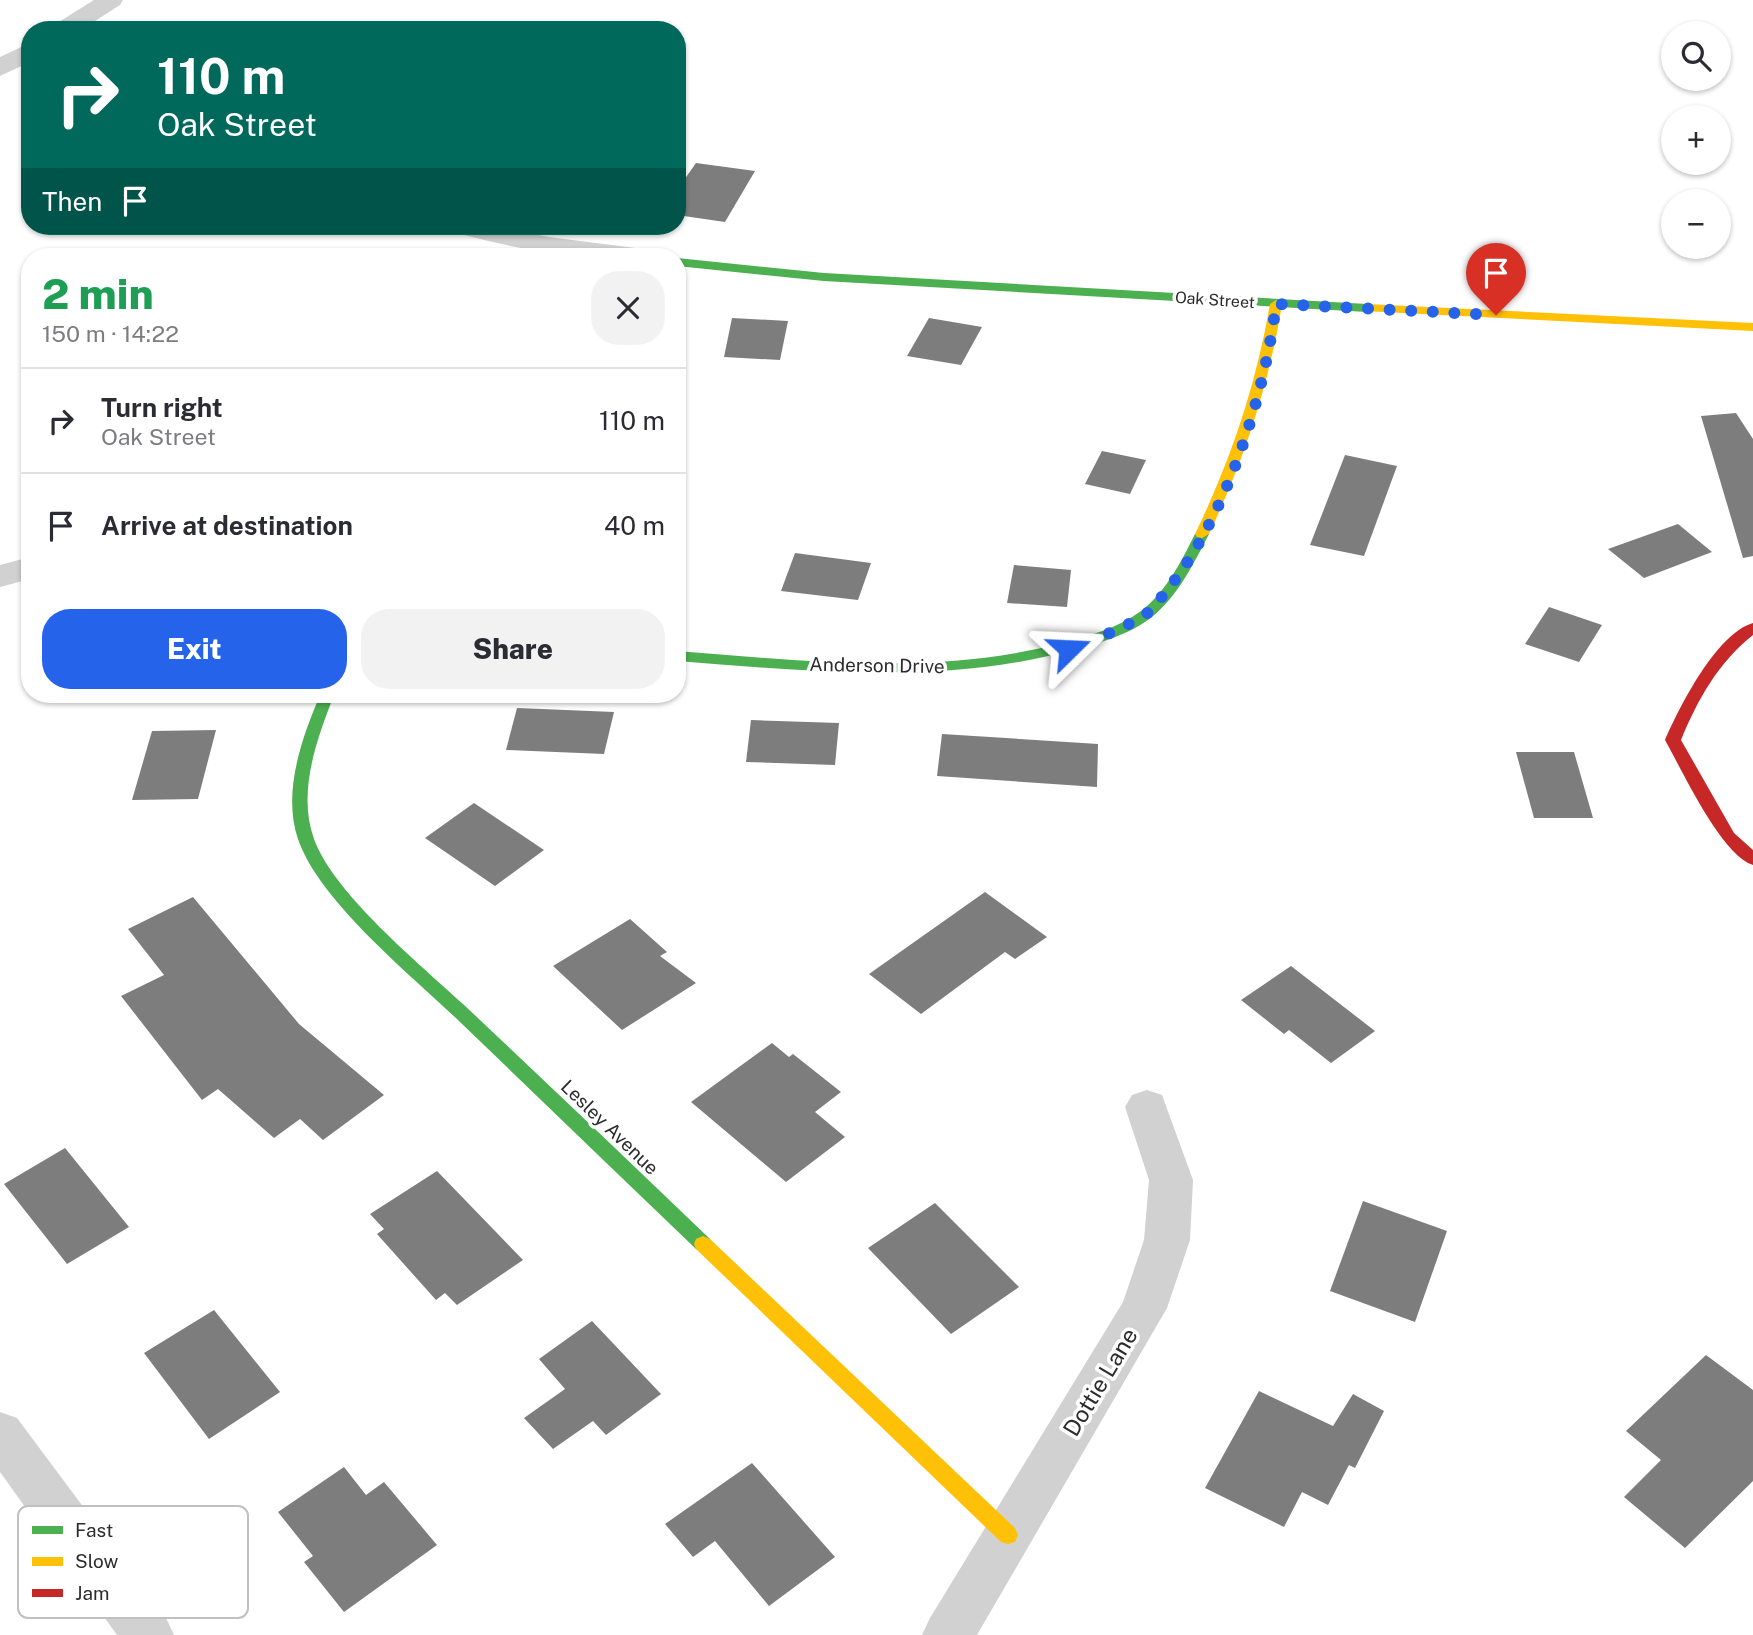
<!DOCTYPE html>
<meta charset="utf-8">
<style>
body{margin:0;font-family:"Public Sans",sans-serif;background:#f2f2f3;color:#2b2b33;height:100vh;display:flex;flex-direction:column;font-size:26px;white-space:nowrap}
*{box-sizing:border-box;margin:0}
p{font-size:23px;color:#7c7c81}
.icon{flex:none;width:38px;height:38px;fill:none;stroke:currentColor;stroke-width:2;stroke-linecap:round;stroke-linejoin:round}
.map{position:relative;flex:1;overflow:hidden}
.sheet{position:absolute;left:21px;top:248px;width:665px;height:455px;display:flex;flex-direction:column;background:#fff;border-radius:28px;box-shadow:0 2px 5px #0004}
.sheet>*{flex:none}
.banner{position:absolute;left:21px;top:21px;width:665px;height:214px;border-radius:28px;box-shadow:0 2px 5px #0004;background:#00695c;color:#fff;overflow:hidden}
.controls{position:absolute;left:1661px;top:21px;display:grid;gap:14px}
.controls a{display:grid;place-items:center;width:70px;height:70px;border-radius:50%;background:#fff;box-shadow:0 2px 5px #0004;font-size:35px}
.pin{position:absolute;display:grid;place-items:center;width:60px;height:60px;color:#fff;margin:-72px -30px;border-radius:50% 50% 50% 0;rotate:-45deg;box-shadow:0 0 7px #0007}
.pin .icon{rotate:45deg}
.me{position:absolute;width:77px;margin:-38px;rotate:69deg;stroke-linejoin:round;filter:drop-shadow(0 0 5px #0008)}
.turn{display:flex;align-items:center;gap:24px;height:147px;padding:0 21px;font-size:32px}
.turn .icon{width:91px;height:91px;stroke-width:2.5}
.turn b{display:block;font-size:49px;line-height:60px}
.then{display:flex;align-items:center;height:66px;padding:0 21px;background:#0003;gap:14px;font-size:26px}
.round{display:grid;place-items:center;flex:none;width:74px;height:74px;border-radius:28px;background:#f2f2f3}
.headline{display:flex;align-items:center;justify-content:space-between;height:119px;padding:0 21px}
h1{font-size:42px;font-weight:800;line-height:52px;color:#1e9e55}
.primary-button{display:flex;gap:14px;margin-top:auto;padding:14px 21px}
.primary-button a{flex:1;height:80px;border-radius:28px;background:#2563eb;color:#fff;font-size:28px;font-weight:800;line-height:80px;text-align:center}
.primary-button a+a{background:#f2f2f3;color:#2b2b33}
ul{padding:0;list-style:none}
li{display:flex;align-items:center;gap:21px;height:105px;padding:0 21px;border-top:2px solid #e1e1e2}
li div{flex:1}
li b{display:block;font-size:26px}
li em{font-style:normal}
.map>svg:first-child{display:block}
.building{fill:#7d7d7d}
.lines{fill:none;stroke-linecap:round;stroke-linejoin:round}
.street{fill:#d1d1d1;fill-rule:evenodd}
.fast{fill:#4caf50;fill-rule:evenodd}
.slow{fill:#ffc107;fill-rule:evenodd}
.jam{fill:#c62828;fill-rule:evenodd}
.route{stroke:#2563eb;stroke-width:12;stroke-dasharray:0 21.6}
.labels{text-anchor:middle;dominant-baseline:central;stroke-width:7;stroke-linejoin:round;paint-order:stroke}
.far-street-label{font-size:16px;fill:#2c2c2c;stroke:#fff}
.street-label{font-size:19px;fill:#2c2c2c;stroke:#fff}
.near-street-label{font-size:23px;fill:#2c2c2c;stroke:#fff}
.key{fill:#fff;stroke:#c0c0c0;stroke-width:2}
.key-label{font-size:19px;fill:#2c2c2c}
</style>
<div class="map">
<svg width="1753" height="1635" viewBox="0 0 1753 1635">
<rect width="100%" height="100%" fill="#fff"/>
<g class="building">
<path d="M 696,163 L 755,171 L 725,222 L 677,215 L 677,190 Z"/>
<path d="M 732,318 L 788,321 L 780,360 L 724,357 Z"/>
<path d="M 929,318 L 982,327 L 961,365 L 907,356 Z"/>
<path d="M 1736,413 L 1753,439 L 1753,556 L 1743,558 L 1701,416 Z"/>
<path d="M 1102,451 L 1146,460 L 1130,494 L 1085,484 Z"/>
<path d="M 1345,455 L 1397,466 L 1364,556 L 1310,545 Z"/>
<path d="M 1678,524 L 1712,552 L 1644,578 L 1608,549 Z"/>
<path d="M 795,553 L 871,563 L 858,600 L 781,591 Z"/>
<path d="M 1014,565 L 1071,570 L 1067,607 L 1007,603 Z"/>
<path d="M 1549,607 L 1602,625 L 1579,662 L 1525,644 Z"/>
<path d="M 517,708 L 614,712 L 604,754 L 506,750 Z"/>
<path d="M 751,720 L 839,723 L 835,765 L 746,762 Z"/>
<path d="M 216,730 L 198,799 L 132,800 L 152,731 Z"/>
<path d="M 942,734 L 1098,744 L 1097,787 L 937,776 Z"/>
<path d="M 1516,752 L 1574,752 L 1593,818 L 1534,818 Z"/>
<path d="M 474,803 L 544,850 L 495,886 L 425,838 Z"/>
<path d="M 985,892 L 1047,937 L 1015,959 L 1005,952 L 921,1014 L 869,974 Z"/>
<path d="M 193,897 L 299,1024 L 384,1095 L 323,1140 L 300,1119 L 274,1138 L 218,1089 L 202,1100 L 121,996 L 164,975 L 128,929 Z"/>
<path d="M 630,919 L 667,952 L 660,956 L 696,983 L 622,1030 L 553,966 Z"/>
<path d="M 1291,966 L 1375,1031 L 1331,1063 L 1289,1030 L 1284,1034 L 1241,1000 Z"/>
<path d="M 772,1043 L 789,1057 L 793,1054 L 841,1092 L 815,1112 L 845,1137 L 786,1182 L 691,1102 Z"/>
<path d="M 65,1148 L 129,1227 L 67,1264 L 4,1184 Z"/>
<path d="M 437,1171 L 523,1260 L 457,1305 L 445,1293 L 436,1300 L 377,1234 L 384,1229 L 370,1214 Z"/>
<path d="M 1363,1201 L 1447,1231 L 1415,1322 L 1330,1291 Z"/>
<path d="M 935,1203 L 1019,1287 L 951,1334 L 868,1248 Z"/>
<path d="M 214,1310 L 280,1392 L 209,1439 L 144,1353 Z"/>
<path d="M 592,1321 L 661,1394 L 606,1435 L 593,1421 L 553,1449 L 524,1418 L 565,1389 L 539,1359 Z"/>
<path d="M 1706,1355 L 1753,1390 L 1753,1481 L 1685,1548 L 1624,1497 L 1661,1460 L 1626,1431 Z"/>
<path d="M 1259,1391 L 1333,1426 L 1353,1394 L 1384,1411 L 1355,1468 L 1349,1465 L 1328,1505 L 1302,1492 L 1284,1527 L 1205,1488 Z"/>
<path d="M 752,1463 L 835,1557 L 769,1606 L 715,1541 L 693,1557 L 665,1524 Z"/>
<path d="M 344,1467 L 366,1495 L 384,1482 L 437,1545 L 344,1612 L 304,1562 L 313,1556 L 278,1512 Z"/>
</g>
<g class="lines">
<g class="street">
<path d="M 94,0 L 123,0 L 120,5 L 81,30 L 50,30 L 54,25 Z"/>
<path d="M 30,43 L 30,62 L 0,76 L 0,57 Z"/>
<path d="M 450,226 L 495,226 L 549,237 L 635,248 L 645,251 L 650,257 C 581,260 520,251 454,232 Z"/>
<path d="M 30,557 L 30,579 L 0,587 L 0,565 Z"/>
<path d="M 1147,1090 L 1162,1095 L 1193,1180 L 1190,1240 L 1167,1308 L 977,1635 L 922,1635 L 930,1618 L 1123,1302 L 1144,1240 L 1149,1180 L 1125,1107 L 1132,1095 Z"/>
<path d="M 0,1412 L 17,1418 L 166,1618 L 174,1635 L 117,1635 L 0,1472 Z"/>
</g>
<g class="fast">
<path d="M 677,258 L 824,273 L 1367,304 L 1373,308 L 1367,312 L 824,281 L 677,266 Z"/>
<path d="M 1202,530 L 1209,534 C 1194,563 1178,596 1152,617 C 1129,635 1097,644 1069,651 C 940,685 809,671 677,661 L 677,651 C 806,661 936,676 1062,643 C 1089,636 1118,628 1141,611 C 1166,592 1181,562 1195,534 Z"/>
<path d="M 320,695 L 334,695 C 317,739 297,792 314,839 C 334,894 420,964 463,1004 C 546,1082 628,1160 710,1239 L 712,1244 L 710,1249 L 703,1252 L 696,1249 C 617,1173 538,1097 459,1021 C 411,975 319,901 298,839 C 282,792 302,738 320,695 Z"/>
</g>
<g class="slow">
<path d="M 1276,300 L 1282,304 C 1269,385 1244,460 1209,534 L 1202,538 L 1197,537 L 1195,534 C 1231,460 1256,385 1270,304 Z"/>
<path d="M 1367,304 L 1753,323 L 1753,331 L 1363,311 L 1363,305 Z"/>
<path d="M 703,1236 L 710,1239 L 1015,1528 L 1018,1535 L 1015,1542 L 1008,1544 L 1001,1542 L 696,1249 L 694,1244 L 696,1239 Z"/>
</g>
<path class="jam" d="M 1753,623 L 1753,635 C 1718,663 1698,699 1681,740 L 1734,833 L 1753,850 L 1753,865 C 1721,855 1682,770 1665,740 C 1680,706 1716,634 1753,623 Z"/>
</g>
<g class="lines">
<path class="route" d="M 1069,649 C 1095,639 1123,629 1146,614 C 1155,608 1161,597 1167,590 C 1226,518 1265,395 1276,304 L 1496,315"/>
</g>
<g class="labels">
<g class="far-street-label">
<text transform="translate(1215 300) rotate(4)">Oak Street</text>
</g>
<g class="street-label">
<text transform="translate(877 665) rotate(1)">Anderson Drive</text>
<text transform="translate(610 1127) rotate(44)">Lesley Avenue</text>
</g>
<g class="near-street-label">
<text transform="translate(1100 1382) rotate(-59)">Dottie Lane</text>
</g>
</g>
<rect x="18" y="1506" width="230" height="112" rx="10" class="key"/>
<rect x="32" y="1526" width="31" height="8" fill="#4caf50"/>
<rect x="32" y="1557" width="31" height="9" fill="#ffc107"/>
<rect x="32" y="1589" width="31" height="8" fill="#c62828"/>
<g class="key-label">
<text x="75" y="1537">Fast</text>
<text x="75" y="1568">Slow</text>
<text x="75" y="1600">Jam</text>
</g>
</svg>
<div class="controls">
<a><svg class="icon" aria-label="search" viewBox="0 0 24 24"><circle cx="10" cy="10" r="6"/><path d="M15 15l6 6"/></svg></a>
<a>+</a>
<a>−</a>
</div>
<div class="pin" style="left:1496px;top:315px;background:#d93025"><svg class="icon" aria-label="arrive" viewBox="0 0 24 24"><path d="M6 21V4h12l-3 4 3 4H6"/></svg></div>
<svg class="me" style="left:1069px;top:649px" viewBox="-20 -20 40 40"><path d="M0-17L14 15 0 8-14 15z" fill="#2563eb" stroke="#fff" stroke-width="4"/></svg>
<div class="banner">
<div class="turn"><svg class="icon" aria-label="right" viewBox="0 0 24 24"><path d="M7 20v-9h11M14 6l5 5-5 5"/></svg><div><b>110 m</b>Oak Street</div></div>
<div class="then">Then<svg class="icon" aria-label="arrive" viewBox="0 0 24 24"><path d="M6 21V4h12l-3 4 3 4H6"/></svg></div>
</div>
<section class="sheet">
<div class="headline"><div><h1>2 min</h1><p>150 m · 14:22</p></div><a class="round"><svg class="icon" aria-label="close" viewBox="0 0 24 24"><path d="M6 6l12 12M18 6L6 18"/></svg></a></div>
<ul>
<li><svg class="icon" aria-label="right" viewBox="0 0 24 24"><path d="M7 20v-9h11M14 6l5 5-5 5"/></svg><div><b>Turn right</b><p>Oak Street</p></div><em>110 m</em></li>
<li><svg class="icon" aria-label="arrive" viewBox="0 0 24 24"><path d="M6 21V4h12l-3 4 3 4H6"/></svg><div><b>Arrive at destination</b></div><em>40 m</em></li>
</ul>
<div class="primary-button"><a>Exit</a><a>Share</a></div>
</section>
</div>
